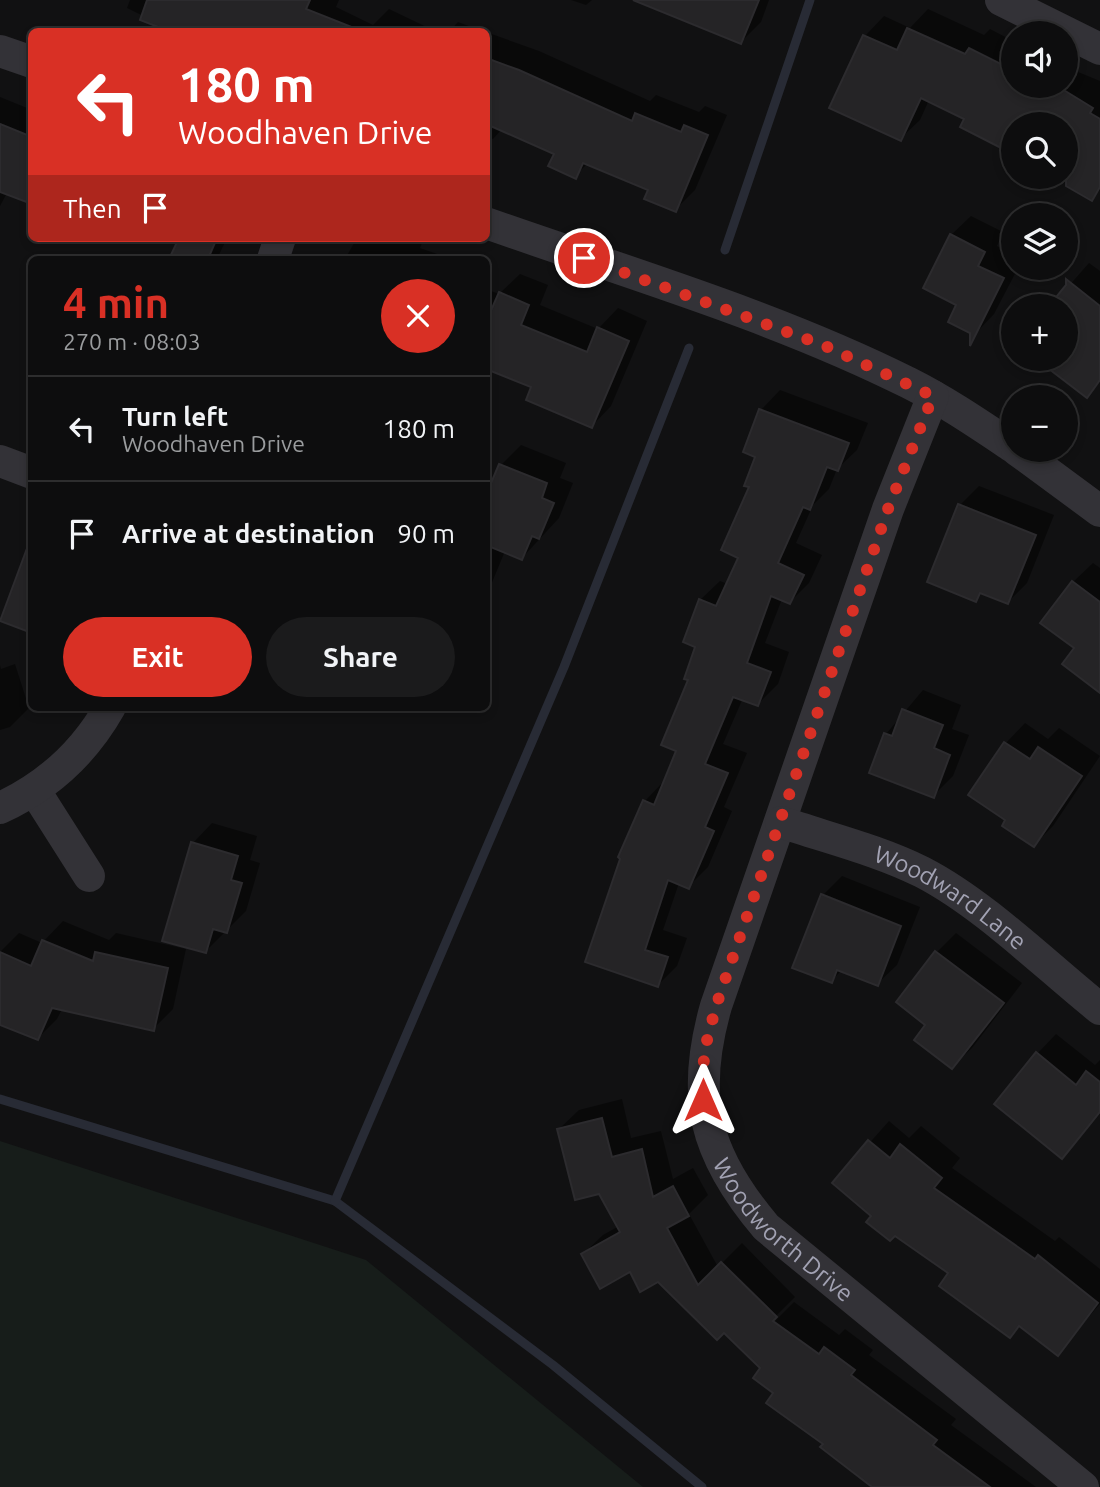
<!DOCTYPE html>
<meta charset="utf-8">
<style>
body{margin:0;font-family:Ubuntu,sans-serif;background:#1b1b1c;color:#f1f3f6;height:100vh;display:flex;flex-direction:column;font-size:26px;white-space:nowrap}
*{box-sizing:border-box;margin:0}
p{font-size:23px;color:#9a9c9e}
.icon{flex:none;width:38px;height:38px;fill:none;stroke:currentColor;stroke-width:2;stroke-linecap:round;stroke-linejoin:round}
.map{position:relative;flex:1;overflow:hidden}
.panel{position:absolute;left:28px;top:256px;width:462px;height:455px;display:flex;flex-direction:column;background:#0d0d0e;border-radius:10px;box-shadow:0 4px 10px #0003,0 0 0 2px #2d2d2e}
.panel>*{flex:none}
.hud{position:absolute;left:28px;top:28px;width:462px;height:214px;border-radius:10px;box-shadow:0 4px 10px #0003,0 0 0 2px #2d2d2e;background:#d93025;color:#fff;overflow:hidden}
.fabs{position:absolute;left:1001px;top:21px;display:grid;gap:14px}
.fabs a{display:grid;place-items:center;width:77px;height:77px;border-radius:50%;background:#0d0d0e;box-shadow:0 4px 10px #0003,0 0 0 2px #2d2d2e;font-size:35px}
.pin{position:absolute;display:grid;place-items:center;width:60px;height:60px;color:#fff;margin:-30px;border:4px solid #fff;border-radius:50%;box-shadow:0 2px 7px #0007}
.me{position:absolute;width:77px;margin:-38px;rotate:0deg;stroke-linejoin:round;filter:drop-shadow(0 0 5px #0008)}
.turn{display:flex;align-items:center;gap:24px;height:147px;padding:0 35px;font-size:32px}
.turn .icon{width:91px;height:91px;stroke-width:2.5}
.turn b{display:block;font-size:49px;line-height:60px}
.then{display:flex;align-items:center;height:66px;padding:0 35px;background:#0003;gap:14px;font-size:26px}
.round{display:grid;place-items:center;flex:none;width:74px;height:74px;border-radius:37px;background:#1b1b1c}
.headline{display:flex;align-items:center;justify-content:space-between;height:119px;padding:0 35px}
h1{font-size:42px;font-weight:600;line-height:52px;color:#d93025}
.cta{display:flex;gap:14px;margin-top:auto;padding:14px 35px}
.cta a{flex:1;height:80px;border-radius:42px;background:#d93025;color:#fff;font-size:28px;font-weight:600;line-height:80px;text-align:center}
.cta a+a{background:#1b1b1c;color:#f1f3f6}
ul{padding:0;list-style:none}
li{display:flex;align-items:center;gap:21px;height:105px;padding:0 35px;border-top:2px solid #2d2d2e}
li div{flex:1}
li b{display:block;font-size:26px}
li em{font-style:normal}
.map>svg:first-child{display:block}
.green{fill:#171d1a}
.shadow{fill:#0007}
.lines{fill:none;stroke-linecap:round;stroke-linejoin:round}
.stream{stroke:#282b35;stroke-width:9}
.building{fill:#252426;stroke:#2c2b2e;stroke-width:2}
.minor{stroke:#333237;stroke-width:32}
.route{stroke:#d93025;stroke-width:12;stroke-dasharray:0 21.6}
.labels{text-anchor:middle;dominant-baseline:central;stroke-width:7;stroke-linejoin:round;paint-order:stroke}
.street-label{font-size:24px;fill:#a2a2b3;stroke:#0c0c0d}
</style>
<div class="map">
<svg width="1100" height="1487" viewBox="0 0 1100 1487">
<rect width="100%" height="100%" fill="#111112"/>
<path class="green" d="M 0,1141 L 366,1260 L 643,1487 L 0,1487 Z"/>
<g class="shadow">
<path d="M 130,0 L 339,0 L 336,7 L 373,25 L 389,9 L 437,32 L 176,32 L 127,8 Z"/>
<path d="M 571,0 L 592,0 L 586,5 Z"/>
<path d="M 669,0 L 769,0 L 761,22 L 741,42 Z"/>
<path d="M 928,9 L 984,35 L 990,29 L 1013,41 L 1013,86 L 1066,86 L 1066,67 L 1100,81 L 1100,190 L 1092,199 L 1054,177 L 1066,177 L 1066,124 L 1013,124 L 1013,152 L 962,126 L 966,118 L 929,100 L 920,120 L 900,139 L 831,108 L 865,36 L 884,16 L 910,28 Z"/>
<path d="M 458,22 L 485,32 L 449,32 Z"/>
<path d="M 486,32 L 539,51 L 650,101 L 656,95 L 699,112 L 705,106 L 727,115 L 695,190 L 675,210 L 650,189 L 588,163 L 575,176 L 556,153 L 502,129 L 493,139 L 486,136 Z"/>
<path d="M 0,97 L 32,110 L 32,202 L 7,193 L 0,206 Z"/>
<path d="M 971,216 L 1003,232 L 997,246 L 1013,254 L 1013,268 L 1018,268 L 994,314 L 975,334 L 959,304 L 951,235 Z"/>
<path d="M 166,238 L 227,238 L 217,259 L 171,259 L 178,244 Z"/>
<path d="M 357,238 L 409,238 L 422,243 L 420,248 L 440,255 L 438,259 L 345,259 Z"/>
<path d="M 1089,263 L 1100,271 L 1100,382 L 1087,396 L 1039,359 L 1066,359 L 1066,306 L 1051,306 Z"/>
<path d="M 520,274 L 548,285 L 540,305 L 598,329 L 618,308 L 647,321 L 611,406 L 592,426 L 533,386 L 494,370 L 486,378 L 486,289 L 499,294 Z"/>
<path d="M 780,390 L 868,423 L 857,450 L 837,469 L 829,489 L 813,505 L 796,543 L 822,555 L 809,583 L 790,602 L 782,599 L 765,643 L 789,652 L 778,684 L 758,704 L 743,698 L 723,744 L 747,753 L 724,807 L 732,811 L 708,867 L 688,887 L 679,883 L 663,930 L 687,938 L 677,966 L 658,985 L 588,961 L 645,801 L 664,781 L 678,750 L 697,646 L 700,600 L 720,581 L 728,584 L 740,557 L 757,456 L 761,410 Z"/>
<path d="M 521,445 L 566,463 L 560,478 L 573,483 L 559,518 L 522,558 L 505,551 L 486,597 L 486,482 L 493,484 L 501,465 Z"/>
<path d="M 979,486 L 1054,515 L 1027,583 L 1008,602 L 983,592 L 976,600 L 960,505 Z"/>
<path d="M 1093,563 L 1100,568 L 1100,691 L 1076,648 L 1073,582 Z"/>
<path d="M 15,664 L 29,708 L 10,727 L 0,730 L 0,665 L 1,669 Z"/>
<path d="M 923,690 L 961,705 L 952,729 L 969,735 L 953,776 L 933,796 L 886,734 Z"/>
<path d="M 1025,723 L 1048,739 L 1059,728 L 1100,756 L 1053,826 L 1034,845 L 1008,820 L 971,795 L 1006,743 Z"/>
<path d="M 212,823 L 257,836 L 250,860 L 260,863 L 246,911 L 206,951 L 193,843 Z"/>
<path d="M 842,876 L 920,907 L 897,965 L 877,984 L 842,970 L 831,981 L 823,895 Z"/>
<path d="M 63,921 L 109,940 L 116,933 L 186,949 L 173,1009 L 153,1029 L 62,1009 L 57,1019 L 38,1038 L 0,1023 L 0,952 L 19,933 L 42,943 Z"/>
<path d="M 956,933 L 1022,983 L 972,1048 L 952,1067 L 928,1025 L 936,953 Z"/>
<path d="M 1056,1034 L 1095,1065 L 1100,1060 L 1100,1114 L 1062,1157 L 1037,1054 Z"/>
<path d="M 622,1099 L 631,1138 L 661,1131 L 673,1179 L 693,1168 L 708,1195 L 689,1214 L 718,1267 L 742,1243 L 795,1297 L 766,1326 L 768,1328 L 794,1302 L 839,1335 L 845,1329 L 873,1350 L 869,1355 L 956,1419 L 951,1425 L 1036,1487 L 874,1487 L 776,1393 L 763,1368 L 724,1330 L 658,1280 L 583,1254 L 603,1235 L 619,1226 L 559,1129 L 579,1110 Z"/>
<path d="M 889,1121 L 909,1138 L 921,1126 L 960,1158 L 952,1168 L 1055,1241 L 1059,1237 L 1100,1269 L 1100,1304 L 1057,1353 L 1021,1325 L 1010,1336 L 951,1273 L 834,1183 Z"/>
</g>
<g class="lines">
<g class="stream">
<path d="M 725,250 L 810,0"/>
<path d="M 0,1099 L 335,1201 L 553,1365 L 702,1487"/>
<path d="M 335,1201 L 564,667 L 689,348"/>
</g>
</g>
<g class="building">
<path d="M 147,0 L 310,0 L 306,9 L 359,30 L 171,32 L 140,20 Z"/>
<path d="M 633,0 L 759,0 L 741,44 Z"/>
<path d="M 907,28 L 965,54 L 969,48 L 1013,70 L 1013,86 L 1057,86 L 1093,108 L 1090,113 L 1100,119 L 1100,187 L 1092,201 L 1066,186 L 1066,124 L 1013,124 L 1013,154 L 960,127 L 964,119 L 921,98 L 901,141 L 829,108 L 863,35 L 897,50 Z"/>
<path d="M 486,58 L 519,70 L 632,121 L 635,113 L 681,132 L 684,125 L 708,135 L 676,212 L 644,199 L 648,190 L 583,163 L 576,179 L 548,166 L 554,154 L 486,124 Z"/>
<path d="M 0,124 L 32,137 L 32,204 L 0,192 Z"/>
<path d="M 950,234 L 985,252 L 978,266 L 1004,278 L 970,346 L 970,333 L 948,322 L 956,305 L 923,288 Z"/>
<path d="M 179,238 L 217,238 L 208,259 L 169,259 Z"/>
<path d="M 1066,279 L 1100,306 L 1100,380 L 1087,398 L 1036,359 L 1066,359 L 1066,306 L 1049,306 L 1066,285 Z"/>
<path d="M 499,292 L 529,305 L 521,325 L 587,352 L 597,327 L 629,341 L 592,428 L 526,400 L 531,387 L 486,369 L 486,322 Z"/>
<path d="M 759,409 L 849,443 L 838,471 L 827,467 L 810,510 L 803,507 L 778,563 L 804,575 L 790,604 L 771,596 L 747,663 L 771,672 L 758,706 L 733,697 L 705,764 L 728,773 L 705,827 L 714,831 L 689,889 L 668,880 L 645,950 L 668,957 L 658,987 L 585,962 L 620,859 L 618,857 L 643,800 L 654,805 L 676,751 L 661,745 L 688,680 L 684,679 L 695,647 L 683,642 L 699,599 L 716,606 L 738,558 L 721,550 L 749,487 L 744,486 L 755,457 L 743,452 Z"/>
<path d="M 499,464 L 547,483 L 542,498 L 554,503 L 539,539 L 532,536 L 522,560 L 486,545 L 486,495 Z"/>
<path d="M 958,504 L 1036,535 L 1008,604 L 980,593 L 976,602 L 927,582 Z"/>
<path d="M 29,543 L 32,544 L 32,633 L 0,621 Z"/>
<path d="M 1072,581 L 1100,602 L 1100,693 L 1062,664 L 1074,648 L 1040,623 Z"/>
<path d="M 902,709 L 943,725 L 934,748 L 950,755 L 934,798 L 869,773 L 884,733 L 892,736 Z"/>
<path d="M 1004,742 L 1030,759 L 1038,747 L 1082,776 L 1034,847 L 1002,826 L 1005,820 L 968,795 Z"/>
<path d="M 191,842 L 238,856 L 231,880 L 242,883 L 227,933 L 213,929 L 206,953 L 162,941 Z"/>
<path d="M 821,894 L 901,926 L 878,986 L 837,970 L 832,983 L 792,968 Z"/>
<path d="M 42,940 L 93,961 L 95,952 L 168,968 L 154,1031 L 52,1008 L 38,1040 L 0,1025 L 0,952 L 31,966 Z"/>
<path d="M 935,951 L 1004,1003 L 952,1069 L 914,1040 L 925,1025 L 896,1002 Z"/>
<path d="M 1036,1052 L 1076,1085 L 1086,1071 L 1100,1082 L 1100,1112 L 1062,1159 L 994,1104 Z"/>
<path d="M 602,1118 L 612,1157 L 642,1149 L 653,1197 L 673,1186 L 689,1216 L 667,1228 L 698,1285 L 721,1262 L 777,1317 L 773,1321 L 819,1354 L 824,1347 L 855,1370 L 851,1375 L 937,1440 L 933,1445 L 990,1487 L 872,1487 L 820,1447 L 823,1444 L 766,1403 L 773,1393 L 753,1378 L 760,1368 L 724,1333 L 717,1340 L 658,1282 L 640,1292 L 630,1272 L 600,1289 L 581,1254 L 620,1232 L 599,1194 L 575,1200 L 557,1129 Z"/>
<path d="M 868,1140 L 890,1158 L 900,1144 L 942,1178 L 934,1188 L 1035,1259 L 1038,1255 L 1098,1303 L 1058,1356 L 1019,1326 L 1010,1338 L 939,1286 L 948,1273 L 895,1236 L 890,1241 L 866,1222 L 871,1216 L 832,1183 Z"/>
</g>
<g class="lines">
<g class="minor">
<path d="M 1001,0 L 1100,49"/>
<path d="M 0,51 L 32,62"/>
<path d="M 486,223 C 628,273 775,316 909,383 C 945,401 980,425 1013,447"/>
<path d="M 273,259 L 280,238"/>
<path id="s1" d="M 933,396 L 888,509 L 716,1006 C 690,1097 704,1154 766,1227 L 1083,1487"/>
<path d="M 1017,450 L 1100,511"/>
<path d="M 0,461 L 32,473"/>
<path d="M 35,791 L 89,876"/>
<path d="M 0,808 C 48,786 84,753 110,707"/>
<path id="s2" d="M 781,822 C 828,838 878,850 922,872 C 984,904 1045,965 1100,1009"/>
</g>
</g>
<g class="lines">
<path class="route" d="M 584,258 L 823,345 L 933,396 L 888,509 L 716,1006 L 704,1052 L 703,1100"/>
</g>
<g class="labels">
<g class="street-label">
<text stroke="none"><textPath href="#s2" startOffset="187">Woodward Lane</textPath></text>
<text stroke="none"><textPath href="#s1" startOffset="900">Woodworth Drive</textPath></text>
</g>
</g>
</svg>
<div class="fabs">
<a><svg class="icon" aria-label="sound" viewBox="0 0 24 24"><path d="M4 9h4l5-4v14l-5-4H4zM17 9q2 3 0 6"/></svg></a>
<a><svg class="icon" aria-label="search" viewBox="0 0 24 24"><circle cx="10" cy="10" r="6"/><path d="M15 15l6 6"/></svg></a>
<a><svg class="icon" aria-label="layers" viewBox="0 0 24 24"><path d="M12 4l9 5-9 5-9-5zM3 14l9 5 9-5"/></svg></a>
<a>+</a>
<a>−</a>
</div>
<div class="pin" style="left:584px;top:258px;background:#d93025"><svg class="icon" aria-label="arrive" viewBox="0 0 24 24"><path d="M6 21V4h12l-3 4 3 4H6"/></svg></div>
<svg class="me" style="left:703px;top:1100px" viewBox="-20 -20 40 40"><path d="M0-17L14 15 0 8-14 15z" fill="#d93025" stroke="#fff" stroke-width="4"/></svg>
<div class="hud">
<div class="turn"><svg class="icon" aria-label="left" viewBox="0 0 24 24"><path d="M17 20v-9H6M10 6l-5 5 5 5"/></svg><div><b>180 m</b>Woodhaven Drive</div></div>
<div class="then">Then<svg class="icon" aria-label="arrive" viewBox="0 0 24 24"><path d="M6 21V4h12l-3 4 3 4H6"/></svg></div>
</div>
<section class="panel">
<div class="headline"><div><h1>4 min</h1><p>270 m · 08:03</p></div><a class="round" style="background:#d93025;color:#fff"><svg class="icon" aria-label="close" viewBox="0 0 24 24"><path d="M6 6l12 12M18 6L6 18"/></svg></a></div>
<ul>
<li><svg class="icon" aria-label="left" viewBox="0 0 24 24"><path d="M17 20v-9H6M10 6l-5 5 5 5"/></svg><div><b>Turn left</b><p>Woodhaven Drive</p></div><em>180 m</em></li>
<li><svg class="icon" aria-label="arrive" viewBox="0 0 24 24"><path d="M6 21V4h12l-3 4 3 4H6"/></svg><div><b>Arrive at destination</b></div><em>90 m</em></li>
</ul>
<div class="cta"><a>Exit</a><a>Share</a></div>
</section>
</div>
